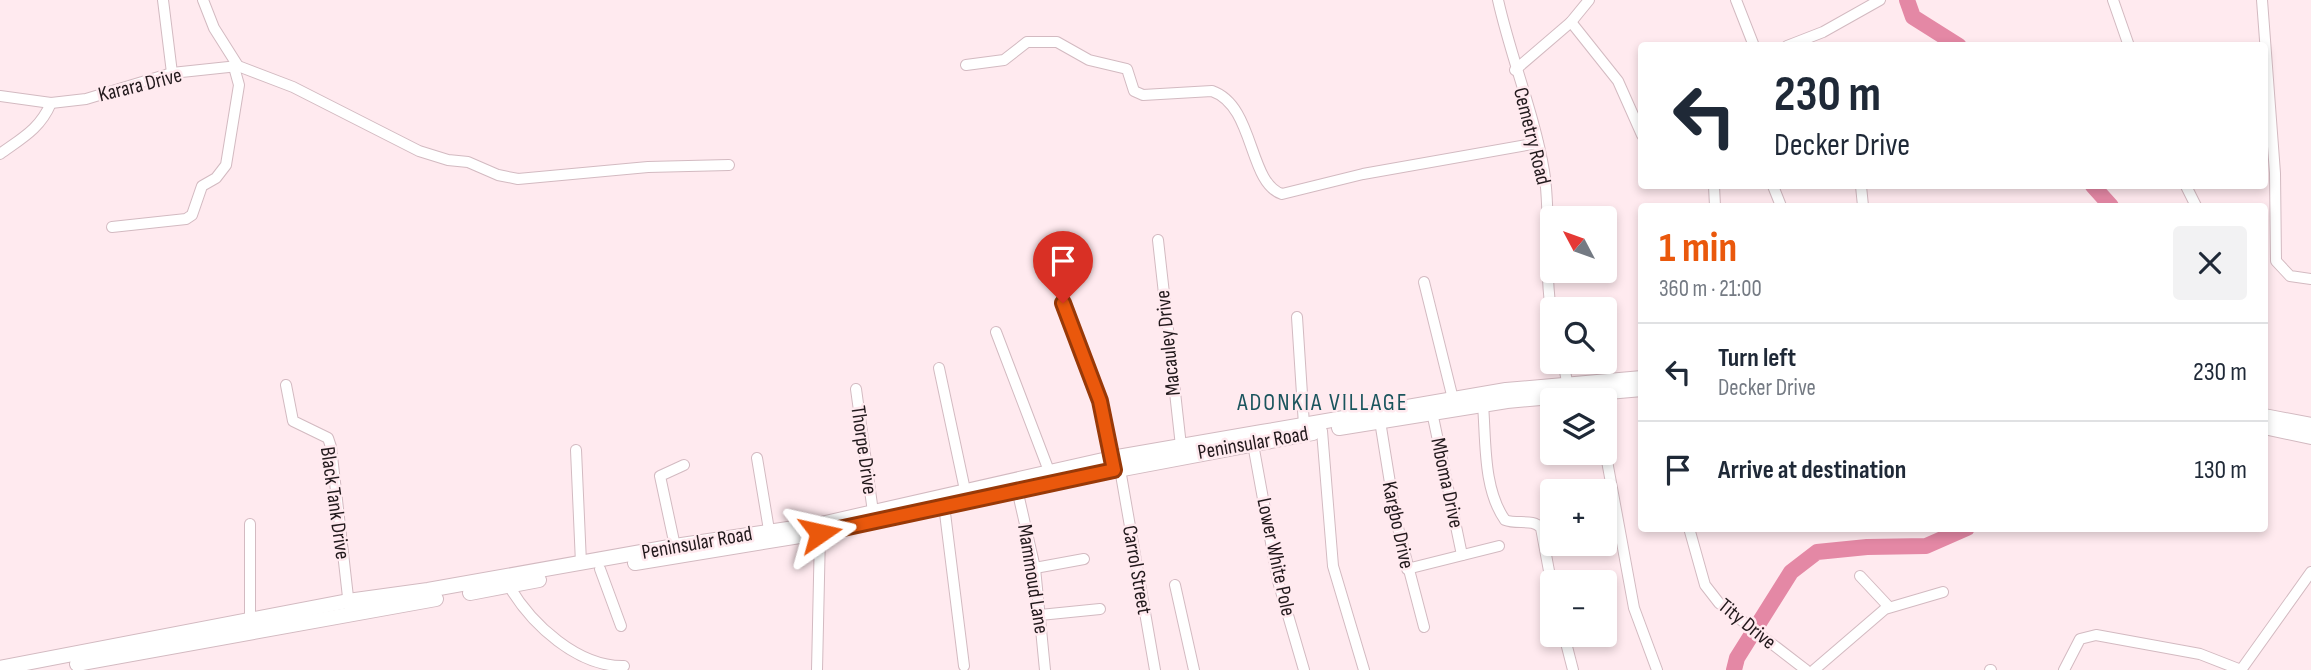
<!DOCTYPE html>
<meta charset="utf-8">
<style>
body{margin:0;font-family:"Sofia Sans Condensed",sans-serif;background:#f2f2f3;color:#1f2937;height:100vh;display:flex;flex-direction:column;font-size:26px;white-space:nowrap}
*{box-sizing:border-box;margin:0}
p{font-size:23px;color:#747a83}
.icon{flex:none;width:38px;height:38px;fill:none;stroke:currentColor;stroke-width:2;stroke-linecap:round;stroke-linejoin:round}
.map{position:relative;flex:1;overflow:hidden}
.details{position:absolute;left:1638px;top:203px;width:630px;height:329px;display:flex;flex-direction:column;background:#fff;border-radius:7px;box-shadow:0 4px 10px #0003}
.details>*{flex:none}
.guide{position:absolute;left:1638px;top:42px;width:630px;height:147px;border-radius:7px;box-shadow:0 4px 10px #0003;background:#fff;color:#1f2937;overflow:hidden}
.needle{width:46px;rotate:311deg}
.fabs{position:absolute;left:1540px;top:206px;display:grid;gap:14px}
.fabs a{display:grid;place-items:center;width:77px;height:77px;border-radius:7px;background:#fff;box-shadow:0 4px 10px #0003;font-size:35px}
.pin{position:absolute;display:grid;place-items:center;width:60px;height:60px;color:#fff;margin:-72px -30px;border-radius:50% 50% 50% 0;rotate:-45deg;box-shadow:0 0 7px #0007}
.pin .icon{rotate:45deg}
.me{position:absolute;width:77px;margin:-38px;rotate:79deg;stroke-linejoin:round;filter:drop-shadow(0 0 5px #0008)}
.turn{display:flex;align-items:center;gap:24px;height:147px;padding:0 21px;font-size:32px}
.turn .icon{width:91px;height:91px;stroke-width:2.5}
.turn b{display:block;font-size:49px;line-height:60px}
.round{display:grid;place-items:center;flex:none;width:74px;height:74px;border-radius:7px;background:#f2f2f3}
.summary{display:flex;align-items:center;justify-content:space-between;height:119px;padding:0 21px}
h1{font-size:42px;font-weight:700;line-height:52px;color:#ea580c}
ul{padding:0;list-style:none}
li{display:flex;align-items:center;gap:21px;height:98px;padding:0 21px;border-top:2px solid #e0e1e3}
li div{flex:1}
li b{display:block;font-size:26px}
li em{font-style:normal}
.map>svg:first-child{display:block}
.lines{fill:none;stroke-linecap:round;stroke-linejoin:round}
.river{stroke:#e488a5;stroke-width:16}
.minor-casing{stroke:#d3bac1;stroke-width:12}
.major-casing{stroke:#d3bac1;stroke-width:16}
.minor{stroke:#fff;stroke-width:10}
.major{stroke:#fff;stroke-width:14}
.route-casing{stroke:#983908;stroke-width:18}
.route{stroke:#ea580c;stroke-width:12}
.labels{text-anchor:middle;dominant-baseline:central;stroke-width:5;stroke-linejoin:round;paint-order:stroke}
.street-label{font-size:21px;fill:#22191c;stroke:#ffeaef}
.quarter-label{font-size:24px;letter-spacing:2px;fill:#1a545d;stroke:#ffeaef}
</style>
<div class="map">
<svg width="2311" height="670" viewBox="0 0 2311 670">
<rect width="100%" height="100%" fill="#ffeaef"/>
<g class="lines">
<g class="river">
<path d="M 1907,0 L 1913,17 L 1959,46"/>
<path d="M 2093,186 L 2111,206"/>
<path d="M 1734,670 L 1737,658 L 1791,572 L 1817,552 L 1867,547 L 1926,546 L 1967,528"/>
</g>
<g class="minor-casing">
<g id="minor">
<path d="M 163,0 L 172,73"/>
<path d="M 203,0 L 214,28 L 238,66"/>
<path d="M 1498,0 C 1511,58 1534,113 1544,171 C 1552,219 1543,268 1552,316"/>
<path d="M 1736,0 L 1754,46"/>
<path d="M 2113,0 L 2129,46"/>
<path d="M 2262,0 L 2275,173 L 2276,261 L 2290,276 L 2311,279"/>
<path d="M 1571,22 L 1618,81 L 1642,135"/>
<path d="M 1787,46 L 1823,32 L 1880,0"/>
<path d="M 966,65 L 1004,60 L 1027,42 L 1057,42 L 1089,60 L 1127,69 L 1134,91 L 1143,95 L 1212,91 C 1255,106 1248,183 1282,194 L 1363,174 L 1538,143"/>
<path d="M 1515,70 L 1571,22 L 1589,0"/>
<path d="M 0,96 L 51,103 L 86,99 L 172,73 L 238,66 L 293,87 L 419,151 L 448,160 L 468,162 L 498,175 L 518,179 L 648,167 L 729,165"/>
<path d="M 0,154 C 22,138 40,129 51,103"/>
<path d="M 1714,186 L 1715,206"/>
<path d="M 1773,186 L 1781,206"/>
<path d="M 1861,186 L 1863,206"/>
<path d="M 2186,186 L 2196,206"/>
<path d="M 112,227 L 186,219 L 192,215 L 202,186 L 216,178 L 226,165 L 239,85 L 234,67"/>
<path d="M 1158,240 L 1181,446"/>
<path d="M 1424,282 L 1453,399"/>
<path d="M 1063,303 L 1100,401 L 1113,464"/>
<path d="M 1297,317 L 1304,425"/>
<path d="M 996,332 L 1049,471"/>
<path d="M 1563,362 L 1569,391"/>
<path d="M 939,368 L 965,490"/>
<path d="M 286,385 L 293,421 L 328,438 L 331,447 L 349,606"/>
<path d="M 856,389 L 873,512"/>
<path d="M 1483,405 C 1486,441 1483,489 1505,520 C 1517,525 1533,518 1541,528 L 1552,587"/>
<path d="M 1432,412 L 1462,555"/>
<path d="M 1380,421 L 1396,520 L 1424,627"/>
<path d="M 1322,431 L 1333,566 L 1364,670"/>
<path d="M 1253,444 L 1278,581 L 1304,670"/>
<path d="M 576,450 L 581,563"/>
<path d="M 1605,450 L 1634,608 L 1657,670"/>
<path d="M 757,458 L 769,530"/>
<path d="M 1120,469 L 1155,670"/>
<path d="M 1017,489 L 1035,568 L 1045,670"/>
<path d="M 944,505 L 964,666"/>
<path d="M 250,524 L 250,619"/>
<path d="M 1689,528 L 1705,585 L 1719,603 L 1806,670"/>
<path d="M 675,546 L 660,476 L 684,465"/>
<path d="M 1035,568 L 1084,559"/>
<path d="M 600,569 L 621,626"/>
<path d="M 1407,569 L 1499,546"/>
<path d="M 1860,576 L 1889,607"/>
<path d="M 1175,585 L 1194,670"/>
<path d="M 509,586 C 532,625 578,667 624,666"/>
<path d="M 1040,615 L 1100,609"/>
<path d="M 1564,635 L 1573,670"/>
<path d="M 817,670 L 820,533"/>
<path d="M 1814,670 L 1885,609 L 1943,592"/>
<path d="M 1990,670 L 1991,670"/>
<path d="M 2064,670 L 2080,639 L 2096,635 L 2200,654 L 2241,670 L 2311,572"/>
</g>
</g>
<g class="major-casing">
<g id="major">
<path d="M 2264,416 L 2311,425"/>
<path d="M 2264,427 L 2311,437"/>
<path d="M 1339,428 L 1507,401 L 1642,389"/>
<path d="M 832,531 L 1017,489 L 1313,433"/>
<path d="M 635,563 L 812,534"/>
<path d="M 470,593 L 539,580"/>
<path d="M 77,664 L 436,599"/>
<path d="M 0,668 L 348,601 L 428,590 L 675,546 L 821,524 L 1112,458 L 1262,432 L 1506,390 L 1642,378"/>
</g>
</g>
<use href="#minor" class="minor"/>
<use href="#major" class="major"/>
</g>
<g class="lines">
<g class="route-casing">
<path id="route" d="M 820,533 L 1114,470 L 1100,401 L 1063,303"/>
</g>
<use href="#route" class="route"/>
</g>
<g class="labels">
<g class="street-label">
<text transform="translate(140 85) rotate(-14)">Karara Drive</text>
<text transform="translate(1532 136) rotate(76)">Cemetry Road</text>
<text transform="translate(1168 343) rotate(-96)">Macauley Drive</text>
<text transform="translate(1253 443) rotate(-10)">Peninsular Road</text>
<text transform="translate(864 450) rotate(82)">Thorpe Drive</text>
<text transform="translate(1447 483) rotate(78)">Mboma Drive</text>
<text transform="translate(335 503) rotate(82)">Black Tank Drive</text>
<text transform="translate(1398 525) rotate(78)">Kargbo Drive</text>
<text transform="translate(697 543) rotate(-10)">Peninsular Road</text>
<text transform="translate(1276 557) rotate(78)">Lower White Pole</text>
<text transform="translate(1137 570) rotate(80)">Carrol Street</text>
<text transform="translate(1033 579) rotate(81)">Mammoud Lane</text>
<text transform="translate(1747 624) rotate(39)">Tity Drive</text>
</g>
<g class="quarter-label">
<text x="1323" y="402">ADONKIA VILLAGE</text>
</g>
</g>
</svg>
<div class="fabs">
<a><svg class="needle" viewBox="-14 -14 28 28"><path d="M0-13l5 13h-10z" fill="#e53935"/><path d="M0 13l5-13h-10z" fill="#747a83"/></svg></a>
<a><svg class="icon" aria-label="search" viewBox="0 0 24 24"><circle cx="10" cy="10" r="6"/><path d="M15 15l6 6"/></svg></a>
<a><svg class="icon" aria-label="layers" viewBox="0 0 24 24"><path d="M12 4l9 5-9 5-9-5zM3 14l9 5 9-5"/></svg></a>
<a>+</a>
<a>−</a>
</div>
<div class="pin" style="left:1063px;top:303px;background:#d93025"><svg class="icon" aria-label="arrive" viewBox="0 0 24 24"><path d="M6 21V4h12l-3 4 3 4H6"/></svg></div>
<svg class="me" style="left:820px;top:533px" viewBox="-20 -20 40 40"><path d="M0-17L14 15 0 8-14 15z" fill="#ea580c" stroke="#fff" stroke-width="4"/></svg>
<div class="guide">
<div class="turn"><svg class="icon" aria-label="left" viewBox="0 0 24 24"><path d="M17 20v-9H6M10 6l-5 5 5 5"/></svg><div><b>230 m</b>Decker Drive</div></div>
</div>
<section class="details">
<div class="summary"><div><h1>1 min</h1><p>360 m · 21:00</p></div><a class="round"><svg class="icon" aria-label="close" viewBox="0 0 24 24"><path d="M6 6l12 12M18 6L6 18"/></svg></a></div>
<ul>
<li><svg class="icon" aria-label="left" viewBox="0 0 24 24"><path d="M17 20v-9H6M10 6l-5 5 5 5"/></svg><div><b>Turn left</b><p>Decker Drive</p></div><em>230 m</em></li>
<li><svg class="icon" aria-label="arrive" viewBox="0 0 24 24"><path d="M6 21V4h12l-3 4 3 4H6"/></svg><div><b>Arrive at destination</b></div><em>130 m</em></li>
</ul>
</section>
</div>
